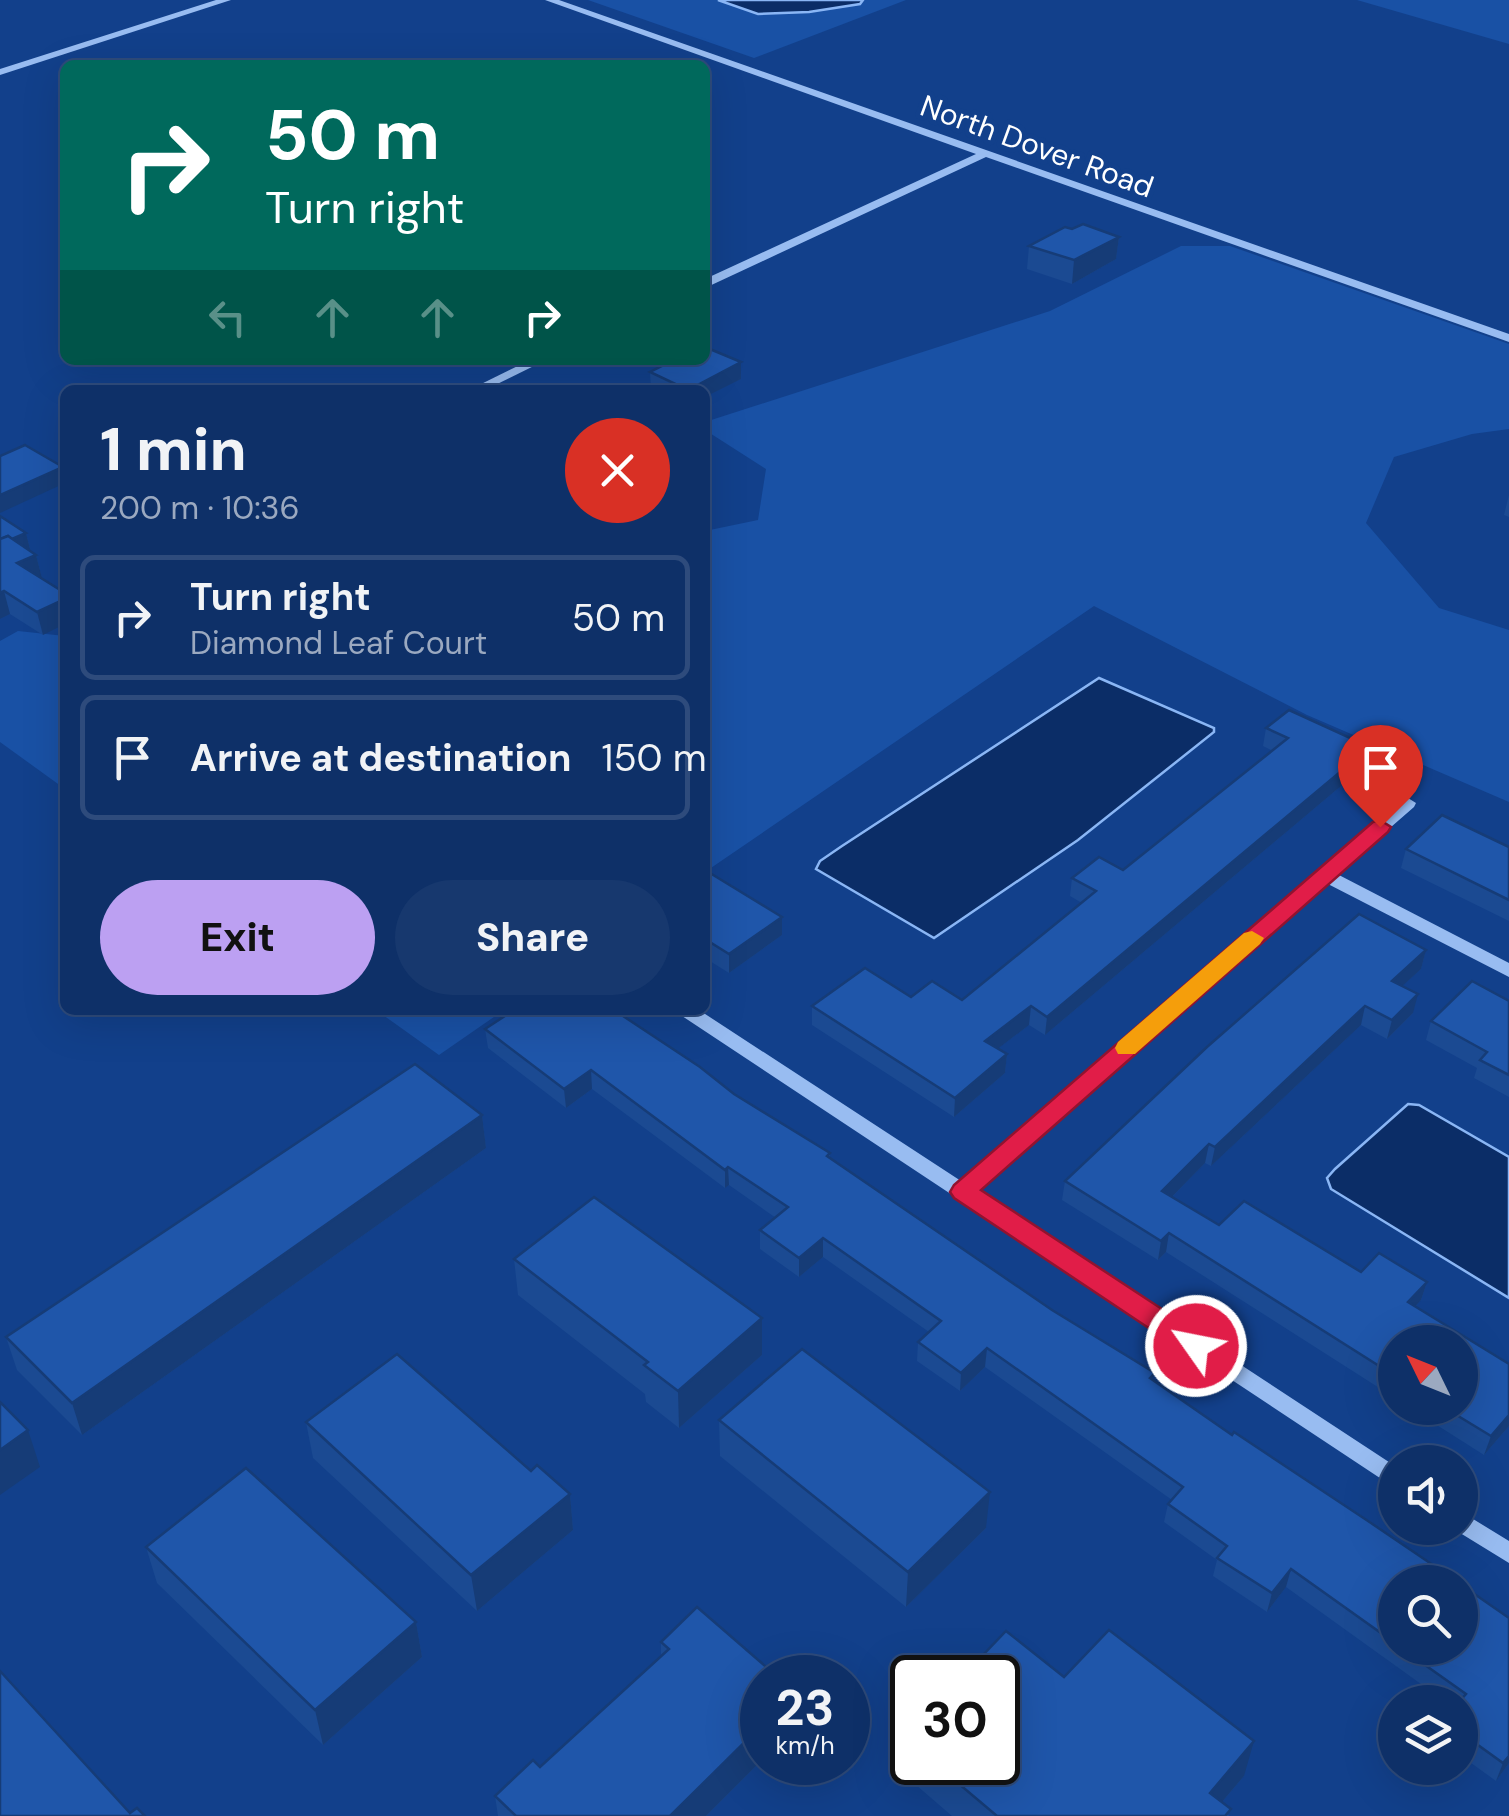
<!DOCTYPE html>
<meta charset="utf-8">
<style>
body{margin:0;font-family:"DM Sans",sans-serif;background:#17386e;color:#f1f3f6;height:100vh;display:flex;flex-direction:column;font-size:38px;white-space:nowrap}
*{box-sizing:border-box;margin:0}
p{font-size:32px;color:#9ba9c0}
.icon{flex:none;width:55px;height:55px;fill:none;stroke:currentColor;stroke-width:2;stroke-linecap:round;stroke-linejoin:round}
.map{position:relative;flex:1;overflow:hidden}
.drawer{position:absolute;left:60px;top:385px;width:650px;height:630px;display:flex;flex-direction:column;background:#0e3068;border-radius:15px;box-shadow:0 10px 40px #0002,0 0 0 2px #2e4b7c}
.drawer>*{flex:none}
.banner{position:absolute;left:60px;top:60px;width:650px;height:305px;border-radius:15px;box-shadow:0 10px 40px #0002,0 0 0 2px #2e4b7c;background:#00695c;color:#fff;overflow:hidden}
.needle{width:65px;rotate:313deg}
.buttons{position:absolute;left:1378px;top:1325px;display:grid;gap:20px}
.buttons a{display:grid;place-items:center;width:100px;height:100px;border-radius:50%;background:#0e3068;box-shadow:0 10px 40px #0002,0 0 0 2px #2e4b7c;font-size:50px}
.speed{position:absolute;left:740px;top:1655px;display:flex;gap:20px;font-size:50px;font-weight:700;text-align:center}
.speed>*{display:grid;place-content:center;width:130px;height:130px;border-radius:50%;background:#0e3068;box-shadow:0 10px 40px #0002,0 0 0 2px #2e4b7c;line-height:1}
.speed small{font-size:25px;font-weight:400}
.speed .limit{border:5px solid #111;border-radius:15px;background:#fff;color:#111}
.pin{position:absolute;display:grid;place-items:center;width:85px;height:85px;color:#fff;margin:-102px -42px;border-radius:50% 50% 50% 0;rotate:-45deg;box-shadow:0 0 10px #0007}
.pin .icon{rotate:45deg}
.me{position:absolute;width:110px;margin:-55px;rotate:303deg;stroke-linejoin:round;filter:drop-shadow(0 0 8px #0008)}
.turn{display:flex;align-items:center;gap:35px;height:210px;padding:0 40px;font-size:45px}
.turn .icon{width:130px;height:130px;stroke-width:2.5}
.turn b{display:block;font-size:70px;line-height:85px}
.lanes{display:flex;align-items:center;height:95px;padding:0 40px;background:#0003;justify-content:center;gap:50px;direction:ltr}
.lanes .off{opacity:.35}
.round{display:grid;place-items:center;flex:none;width:105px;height:105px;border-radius:52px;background:#17386e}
.summary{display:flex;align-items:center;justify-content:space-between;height:170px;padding:0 40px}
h1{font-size:60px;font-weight:800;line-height:75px}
.button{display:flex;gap:20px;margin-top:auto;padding:20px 40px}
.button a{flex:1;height:115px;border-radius:60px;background:#bca0f2;color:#111;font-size:40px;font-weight:800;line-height:115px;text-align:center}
.button a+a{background:#17386e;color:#f1f3f6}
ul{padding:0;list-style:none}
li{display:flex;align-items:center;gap:30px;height:125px;margin:0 20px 15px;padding:0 20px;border:5px solid #2e4b7c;border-radius:15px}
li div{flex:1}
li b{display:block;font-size:38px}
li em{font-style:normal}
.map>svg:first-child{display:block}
.green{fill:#1951a5}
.water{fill:#0b2d67;stroke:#8ab6f5;stroke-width:2.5}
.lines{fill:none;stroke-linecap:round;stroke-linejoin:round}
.minor{fill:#98bcf1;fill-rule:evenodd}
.wall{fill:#1b4a92}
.shaded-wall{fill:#163c77}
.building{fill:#1f56aa;stroke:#163c77;stroke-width:2.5}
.route{fill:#e11d48;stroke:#92132f;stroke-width:2.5}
.slow{fill:#f59e0b}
.labels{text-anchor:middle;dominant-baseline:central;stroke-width:10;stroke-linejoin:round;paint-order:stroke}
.far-street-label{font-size:30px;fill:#fff;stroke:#12408b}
</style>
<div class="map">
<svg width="1509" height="1816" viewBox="0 0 1509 1816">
<rect width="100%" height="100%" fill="#12408b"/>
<g class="green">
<path d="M 588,0 L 906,0 L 754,58 Z"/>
<path d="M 1357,0 L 1509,0 L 1509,44 Z"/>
<path d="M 1181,246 L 1230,246 L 1509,344 L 1509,429 L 1472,434 L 1394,457 L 1366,523 L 1439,608 L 1509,630 L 1509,802 L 1307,715 L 1094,606 L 705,872 L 705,531 L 758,520 L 766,469 L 705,430 L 705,422 L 1050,311 Z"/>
<path d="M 18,631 L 65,636 L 65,789 L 0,742 L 0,641 Z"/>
<path d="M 376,1010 L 504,1010 L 439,1055 Z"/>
</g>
<g class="water">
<path d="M 718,0 L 863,0 L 860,4 L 809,12 L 758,14 Z"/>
<path d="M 1099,678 L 1214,728 L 1214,732 L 1078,840 L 934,938 L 816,869 L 820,861 L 842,846 Z"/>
<path d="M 1408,1104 L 1419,1105 L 1509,1157 L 1509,1298 L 1331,1189 L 1327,1178 L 1335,1169 Z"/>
</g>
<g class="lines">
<g class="minor">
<path d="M 216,0 L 231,0 L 0,75 L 0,69 Z"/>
<path d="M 545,0 L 559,0 L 1509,334 L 1509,342 L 986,157 L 705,288 L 705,279 L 976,154 Z"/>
<path d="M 530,360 L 546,360 L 485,390 L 469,390 Z"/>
<path d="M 1408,798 L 1416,803 L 1414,807 L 1337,874 L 1509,963 L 1509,977 L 1326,883 L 976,1191 L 1395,1466 L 1395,1488 L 679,1014 L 677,1010 L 699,1010 L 961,1181 L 1402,799 Z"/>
<path d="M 1460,1511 L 1509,1541 L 1509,1563 L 1452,1528 L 1460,1528 Z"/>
</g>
</g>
<g class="wall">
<path d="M 1072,229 L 1119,237 L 1116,259 L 1072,284 L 1027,269 L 1029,246 Z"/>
<path d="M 741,362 L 741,379 L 705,390 L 654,390 L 651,388 L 650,372 Z"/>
<path d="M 1509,495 L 1509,517 L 1504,515 Z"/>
<path d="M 0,516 L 26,533 L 30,549 L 29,550 L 36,555 L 42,578 L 43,635 L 10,614 L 0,619 Z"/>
<path d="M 1266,728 L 1370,747 L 1366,765 L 1045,1035 L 1029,1025 L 997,1049 L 1007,1054 L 1005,1073 L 954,1117 L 812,1025 L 812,1006 L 911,997 L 962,1000 L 1082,903 L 1070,896 L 1072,878 L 1123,870 L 1273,751 L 1263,746 Z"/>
<path d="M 1509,847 L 1509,921 L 1401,868 L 1406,849 Z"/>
<path d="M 705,870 L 782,935 L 729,973 L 705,958 Z"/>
<path d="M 1426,950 L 1421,969 L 1402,986 L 1413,1013 L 1387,1039 L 1361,1025 L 1211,1166 L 1205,1163 L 1172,1197 L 1219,1225 L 1361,1272 L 1427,1282 L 1421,1300 L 1415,1307 L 1509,1426 L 1484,1455 L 1410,1408 L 1460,1408 L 1395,1342 L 1395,1398 L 1166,1252 L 1158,1260 L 1062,1200 L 1065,1181 Z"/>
<path d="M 1509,1001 L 1509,1097 L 1474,1078 L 1477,1068 L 1426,1040 L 1431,1021 Z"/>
<path d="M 485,1029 L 734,1094 L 830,1153 L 830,1158 L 1153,1380 L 1395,1582 L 1395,1648 L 1460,1648 L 1509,1763 L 1496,1781 L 1460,1755 L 1460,1702 L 1446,1702 L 1286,1587 L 1267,1612 L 1213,1576 L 1217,1560 L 1164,1522 L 1168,1504 L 1172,1500 L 985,1367 L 960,1391 L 917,1361 L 918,1342 L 929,1332 L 823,1257 L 799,1277 L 760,1249 L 760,1230 L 776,1218 L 729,1185 L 725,1188 L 592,1089 L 566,1108 L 488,1048 Z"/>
<path d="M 482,1115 L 486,1148 L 82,1435 L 17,1370 L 6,1337 Z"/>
<path d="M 514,1259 L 762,1355 L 679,1428 L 646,1402 L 645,1394 L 518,1295 Z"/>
<path d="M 719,1420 L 986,1528 L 906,1607 L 720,1456 Z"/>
<path d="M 306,1422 L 531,1471 L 570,1494 L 573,1530 L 477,1611 L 313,1458 Z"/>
<path d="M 146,1547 L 416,1622 L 422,1657 L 323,1745 L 157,1583 Z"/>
<path d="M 697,1607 L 762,1760 L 706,1816 L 498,1816 L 495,1796 L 540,1767 L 661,1656 L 661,1642 Z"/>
<path d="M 1064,1677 L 1244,1776 L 1222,1802 L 1229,1816 L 952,1816 L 901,1772 L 904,1737 L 912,1728 L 912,1762 L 998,1762 Z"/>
</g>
<g class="shaded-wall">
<path d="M 1119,237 L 1116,259 L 1072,284 L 1074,260 Z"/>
<path d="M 741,362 L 741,379 L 705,397 L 705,390 L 688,390 Z"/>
<path d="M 63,467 L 65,483 L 0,513 L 0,495 Z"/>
<path d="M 26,533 L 30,549 L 3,561 L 0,544 Z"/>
<path d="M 36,555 L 42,578 L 23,586 L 17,563 Z"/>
<path d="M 4,591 L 10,614 L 0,619 L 0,593 Z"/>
<path d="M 65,599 L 65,624 L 43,635 L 37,612 Z"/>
<path d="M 1370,747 L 1366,765 L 1045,1035 L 1047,1017 Z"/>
<path d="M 782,917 L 782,935 L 729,973 L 729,954 Z"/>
<path d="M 1426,950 L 1421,969 L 1387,1000 L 1392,981 Z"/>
<path d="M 1418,994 L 1413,1013 L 1387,1039 L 1392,1020 Z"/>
<path d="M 1031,1006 L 1029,1025 L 983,1060 L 985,1041 Z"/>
<path d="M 1365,1006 L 1361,1025 L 1211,1166 L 1215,1147 Z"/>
<path d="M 1007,1054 L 1005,1073 L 954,1117 L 955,1098 Z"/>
<path d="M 591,1070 L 592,1089 L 566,1108 L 564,1089 Z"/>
<path d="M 482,1115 L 486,1148 L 82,1435 L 72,1403 Z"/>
<path d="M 1209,1144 L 1205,1163 L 1159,1210 L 1162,1191 Z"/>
<path d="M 728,1167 L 729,1185 L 725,1188 L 725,1170 Z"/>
<path d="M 1169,1233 L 1166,1252 L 1158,1260 L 1161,1241 Z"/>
<path d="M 823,1238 L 823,1257 L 799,1277 L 799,1258 Z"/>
<path d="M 1427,1282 L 1421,1300 L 1402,1321 L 1408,1302 Z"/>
<path d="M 762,1318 L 762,1355 L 679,1428 L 678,1391 Z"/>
<path d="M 987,1348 L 985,1367 L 960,1391 L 961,1373 Z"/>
<path d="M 1509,1415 L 1509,1426 L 1484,1455 L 1491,1436 Z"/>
<path d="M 28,1430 L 40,1467 L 0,1495 L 0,1450 Z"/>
<path d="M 990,1492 L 986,1528 L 906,1607 L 908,1572 Z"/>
<path d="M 570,1494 L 573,1530 L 477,1611 L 471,1575 Z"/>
<path d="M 1291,1569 L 1286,1587 L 1267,1612 L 1272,1593 Z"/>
<path d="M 416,1622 L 422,1657 L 323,1745 L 315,1710 Z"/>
<path d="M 762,1725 L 762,1760 L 706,1816 L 670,1816 Z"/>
<path d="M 1254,1741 L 1244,1776 L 1210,1816 L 1210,1793 Z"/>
<path d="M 1509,1756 L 1509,1763 L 1496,1781 L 1503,1763 Z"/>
</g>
<g class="building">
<path d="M 1083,224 L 1119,237 L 1074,260 L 1029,246 L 1065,227 L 1072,229 Z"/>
<path d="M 705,347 L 741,362 L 688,390 L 650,372 L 674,360 L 705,360 Z"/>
<path d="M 25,445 L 63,467 L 0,495 L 0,456 Z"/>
<path d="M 0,516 L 26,533 L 12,539 L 8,536 L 0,539 Z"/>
<path d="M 8,536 L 36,555 L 17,563 L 65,593 L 65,599 L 37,612 L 4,591 L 0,593 L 0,539 Z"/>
<path d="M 1289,710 L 1370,747 L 1047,1017 L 1031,1006 L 985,1041 L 1007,1054 L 955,1098 L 812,1006 L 865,968 L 911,997 L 932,981 L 962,1000 L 1096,891 L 1072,878 L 1099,857 L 1123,870 L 1288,738 L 1266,728 Z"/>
<path d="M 1442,815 L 1509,847 L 1509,900 L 1406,849 Z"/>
<path d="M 705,870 L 782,917 L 729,954 L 705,939 Z"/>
<path d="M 1359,914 L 1426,950 L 1392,981 L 1418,994 L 1392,1020 L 1365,1006 L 1215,1147 L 1209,1144 L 1162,1191 L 1219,1225 L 1244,1201 L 1361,1272 L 1379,1253 L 1427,1282 L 1408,1302 L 1509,1364 L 1509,1415 L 1491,1436 L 1445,1408 L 1460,1408 L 1460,1342 L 1395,1342 L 1395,1376 L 1169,1233 L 1161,1241 L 1065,1181 L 1207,1047 Z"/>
<path d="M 1472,981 L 1509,1001 L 1509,1075 L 1480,1060 L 1487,1052 L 1431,1021 Z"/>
<path d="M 514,1010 L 614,1010 L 700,1067 L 734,1094 L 830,1153 L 827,1156 L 1052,1310 L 1155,1373 L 1150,1378 L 1232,1435 L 1234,1432 L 1368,1521 L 1458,1582 L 1395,1582 L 1395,1643 L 1291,1569 L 1272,1593 L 1217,1558 L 1227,1546 L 1168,1504 L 1183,1487 L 987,1348 L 961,1373 L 918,1342 L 941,1321 L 823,1238 L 799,1258 L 760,1230 L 788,1207 L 728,1167 L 725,1170 L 591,1070 L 564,1089 L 485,1029 Z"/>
<path d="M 415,1064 L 482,1115 L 72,1403 L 6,1337 Z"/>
<path d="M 594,1197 L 762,1318 L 678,1391 L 644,1365 L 648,1362 L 514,1259 Z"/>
<path d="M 802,1349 L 990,1492 L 908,1572 L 719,1420 Z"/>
<path d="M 397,1354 L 531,1471 L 537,1465 L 570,1494 L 471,1575 L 306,1422 Z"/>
<path d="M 0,1402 L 28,1430 L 0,1450 Z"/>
<path d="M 246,1468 L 416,1622 L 315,1710 L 146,1547 Z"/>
<path d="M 1460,1584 L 1509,1618 L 1509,1756 L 1503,1763 L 1460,1732 L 1459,1702 L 1466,1694 L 1401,1648 L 1460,1648 Z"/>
<path d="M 697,1607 L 779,1678 L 762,1678 L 762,1725 L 670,1816 L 516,1816 L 495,1796 L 533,1760 L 540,1767 L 669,1649 L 661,1642 Z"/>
<path d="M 1109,1630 L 1254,1741 L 1210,1793 L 1231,1809 L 1225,1816 L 997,1816 L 933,1762 L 998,1762 L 998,1678 L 961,1678 L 1006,1631 L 1064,1677 Z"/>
<path d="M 0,1671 L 130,1813 L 137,1808 L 145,1816 L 0,1816 Z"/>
<path d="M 912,1728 L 912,1745 L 904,1737 Z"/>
</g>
<path class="route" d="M 1380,820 L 1391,827 L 1388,832 L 981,1190 L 1206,1338 L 1210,1346 L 1206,1353 L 1196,1357 L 1186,1353 L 954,1198 L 950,1192 L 954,1185 L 1373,822 Z"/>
<path class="slow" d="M 1252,931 L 1264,938 L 1260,944 L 1135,1054 L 1118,1054 L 1115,1048 L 1118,1042 L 1244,933 Z"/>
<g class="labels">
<g class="far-street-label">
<text transform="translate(1037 146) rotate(20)">North Dover Road</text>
</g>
</g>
</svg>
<div class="buttons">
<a><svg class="needle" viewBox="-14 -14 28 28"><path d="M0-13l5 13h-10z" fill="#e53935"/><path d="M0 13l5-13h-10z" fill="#9ba9c0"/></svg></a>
<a><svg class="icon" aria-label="sound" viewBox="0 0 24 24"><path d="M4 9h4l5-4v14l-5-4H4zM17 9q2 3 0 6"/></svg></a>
<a><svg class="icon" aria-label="search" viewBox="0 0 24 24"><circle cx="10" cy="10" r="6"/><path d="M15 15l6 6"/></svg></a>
<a><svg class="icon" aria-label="layers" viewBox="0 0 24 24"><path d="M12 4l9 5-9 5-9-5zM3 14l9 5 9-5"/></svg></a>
</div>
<div class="speed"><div>23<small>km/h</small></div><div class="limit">30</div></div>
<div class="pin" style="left:1380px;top:827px;background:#d93025"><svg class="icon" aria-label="arrive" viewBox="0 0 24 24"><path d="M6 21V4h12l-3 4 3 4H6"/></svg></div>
<svg class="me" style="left:1196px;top:1346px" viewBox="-20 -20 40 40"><circle r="17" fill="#e11d48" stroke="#fff" stroke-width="3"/><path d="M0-11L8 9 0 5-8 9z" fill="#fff"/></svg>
<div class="banner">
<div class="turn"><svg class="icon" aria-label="right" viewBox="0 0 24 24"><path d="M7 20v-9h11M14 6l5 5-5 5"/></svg><div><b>50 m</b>Turn right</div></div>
<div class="lanes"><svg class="icon off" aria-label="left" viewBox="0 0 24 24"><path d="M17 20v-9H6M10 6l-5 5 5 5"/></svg><svg class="icon off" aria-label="ahead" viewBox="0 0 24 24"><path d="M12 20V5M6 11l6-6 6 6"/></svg><svg class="icon off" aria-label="ahead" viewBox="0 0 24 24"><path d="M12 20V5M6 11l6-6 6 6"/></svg><svg class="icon" aria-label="right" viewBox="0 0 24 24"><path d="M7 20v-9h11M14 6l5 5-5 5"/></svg></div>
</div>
<section class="drawer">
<div class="summary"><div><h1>1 min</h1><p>200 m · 10:36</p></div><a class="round" style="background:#d93025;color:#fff"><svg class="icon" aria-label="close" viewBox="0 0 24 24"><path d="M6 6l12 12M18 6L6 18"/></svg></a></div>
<ul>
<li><svg class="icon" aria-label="right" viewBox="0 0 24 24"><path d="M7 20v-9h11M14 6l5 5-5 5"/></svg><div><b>Turn right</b><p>Diamond Leaf Court</p></div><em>50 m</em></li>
<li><svg class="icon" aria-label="arrive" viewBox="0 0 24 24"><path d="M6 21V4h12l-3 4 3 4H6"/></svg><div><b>Arrive at destination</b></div><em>150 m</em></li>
</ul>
<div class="button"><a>Exit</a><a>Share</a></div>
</section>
</div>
